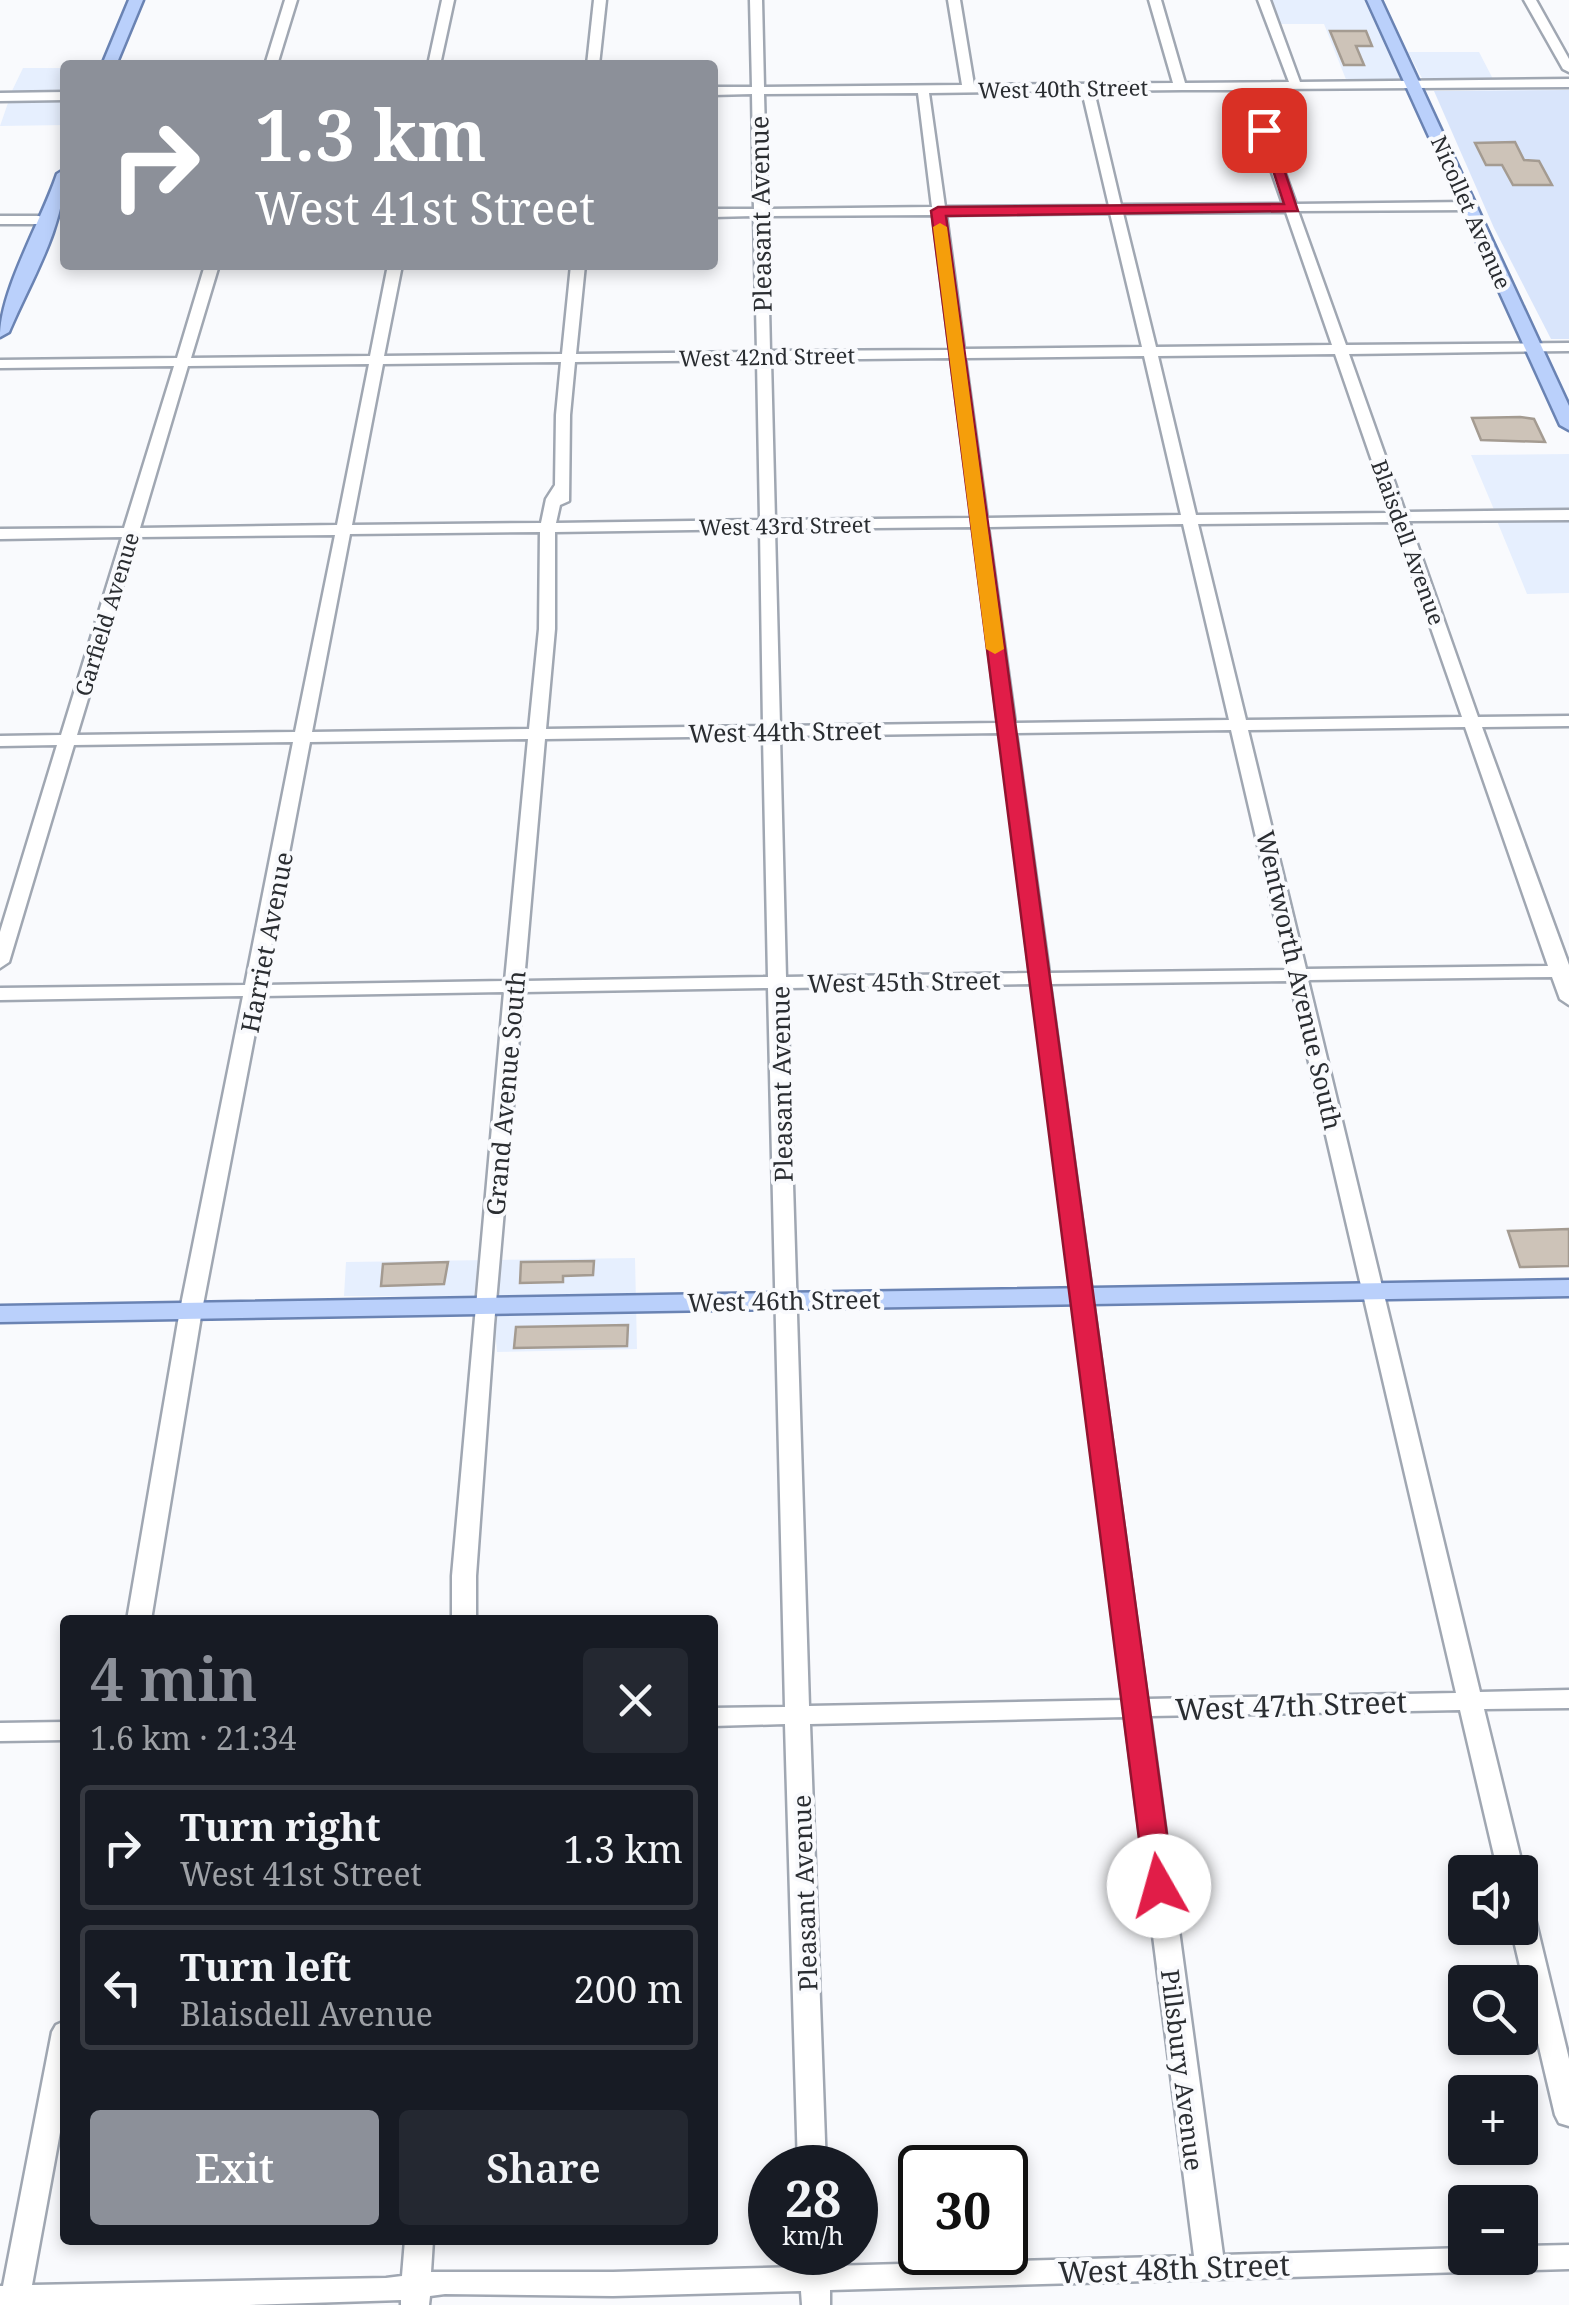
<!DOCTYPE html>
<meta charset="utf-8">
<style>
body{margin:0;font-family:"Noto Serif",serif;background:#242831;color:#f1f3f6;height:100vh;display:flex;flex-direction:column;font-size:38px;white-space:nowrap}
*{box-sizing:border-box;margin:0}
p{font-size:32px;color:#9ea1a6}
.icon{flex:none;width:55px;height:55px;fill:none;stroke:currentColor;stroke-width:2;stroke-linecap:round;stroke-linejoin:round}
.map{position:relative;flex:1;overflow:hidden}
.drawer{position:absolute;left:60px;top:1615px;width:658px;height:630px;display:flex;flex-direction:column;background:#171b24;border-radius:10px;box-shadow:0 5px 15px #0003}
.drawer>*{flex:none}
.banner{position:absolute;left:60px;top:60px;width:658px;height:210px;border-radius:10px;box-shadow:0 5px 15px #0003;background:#8c9099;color:#fff;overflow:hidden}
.controls{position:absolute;left:1448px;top:1855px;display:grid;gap:20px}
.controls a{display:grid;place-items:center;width:90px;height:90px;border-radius:10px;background:#171b24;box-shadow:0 5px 15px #0003;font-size:50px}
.speed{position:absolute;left:748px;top:2145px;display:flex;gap:20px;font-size:50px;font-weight:700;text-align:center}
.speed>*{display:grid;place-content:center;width:130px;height:130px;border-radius:50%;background:#171b24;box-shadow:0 5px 15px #0003;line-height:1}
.speed small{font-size:25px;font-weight:400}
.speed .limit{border:5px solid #111;border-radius:15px;background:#fff;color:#111}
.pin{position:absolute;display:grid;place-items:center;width:85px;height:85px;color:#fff;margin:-42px;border-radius:20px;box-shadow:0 5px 15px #0006}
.me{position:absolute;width:110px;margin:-55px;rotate:353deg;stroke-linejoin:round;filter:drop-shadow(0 0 8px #0008)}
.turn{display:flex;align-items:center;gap:35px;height:210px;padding:0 30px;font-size:45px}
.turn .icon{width:130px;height:130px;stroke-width:2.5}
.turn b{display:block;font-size:70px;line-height:85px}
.round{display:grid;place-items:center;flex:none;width:105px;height:105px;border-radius:10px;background:#242831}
.headline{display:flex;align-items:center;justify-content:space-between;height:170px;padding:0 30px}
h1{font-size:60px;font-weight:600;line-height:75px;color:#8c9099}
.action{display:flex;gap:20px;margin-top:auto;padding:20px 30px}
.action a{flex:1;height:115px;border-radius:10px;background:#8c9099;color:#fff;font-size:40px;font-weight:600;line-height:115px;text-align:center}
.action a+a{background:#242831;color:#f1f3f6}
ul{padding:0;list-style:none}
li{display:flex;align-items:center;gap:30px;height:125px;margin:0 20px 15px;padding:0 10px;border:5px solid #363941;border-radius:10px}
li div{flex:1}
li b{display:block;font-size:38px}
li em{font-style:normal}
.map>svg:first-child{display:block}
.built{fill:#e6effe}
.green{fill:#d9e5fb}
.building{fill:#cdc3b8;stroke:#a49b91;stroke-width:2.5}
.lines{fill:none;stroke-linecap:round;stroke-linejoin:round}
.minor-casing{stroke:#a0a7b2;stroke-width:5}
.major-casing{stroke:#6a83b3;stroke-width:5}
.minor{fill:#fff;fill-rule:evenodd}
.major{fill:#bad0fb;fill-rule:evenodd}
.route{fill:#e11d48;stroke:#92132f;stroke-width:2.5}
.slow{fill:#f59e0b}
.labels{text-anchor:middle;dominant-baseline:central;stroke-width:8;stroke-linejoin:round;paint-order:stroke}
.far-street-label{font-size:22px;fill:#2a2d31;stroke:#f9fafd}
.street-label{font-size:25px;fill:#2a2d31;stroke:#f9fafd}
.near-street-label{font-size:30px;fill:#2a2d31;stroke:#f9fafd}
</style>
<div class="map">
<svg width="1569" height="2305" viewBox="0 0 1569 2305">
<rect width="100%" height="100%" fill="#f9fafd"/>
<g class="built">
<path d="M 1270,0 L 1364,0 L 1401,81 L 1347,82 L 1324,24 L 1279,24 Z"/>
<path d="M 1408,52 L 1479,52 L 1494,81 L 1423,80 Z"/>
<path d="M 23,68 L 65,68 L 65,93 L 11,93 Z"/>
<path d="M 9,100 L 65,100 L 65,125 L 0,126 Z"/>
<path d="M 1569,454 L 1569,593 L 1527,594 L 1497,521 L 1544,519 L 1495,512 L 1471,455 Z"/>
<path d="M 635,1258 L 637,1349 L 497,1352 L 492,1297 L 344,1296 L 346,1262 Z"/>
</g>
<path class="green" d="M 1569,90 L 1569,339 L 1551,339 L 1494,228 L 1434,91 Z"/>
<g class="building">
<path d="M 1330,31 L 1366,31 L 1372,46 L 1356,46 L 1364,65 L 1344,65 Z"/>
<path d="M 1515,142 L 1524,160 L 1539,161 L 1552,185 L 1513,185 L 1502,165 L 1486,165 L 1475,143 Z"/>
<path d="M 1520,417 L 1534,419 L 1545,442 L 1481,440 L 1472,418 Z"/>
<path d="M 1569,1229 L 1569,1266 L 1520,1267 L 1508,1231 Z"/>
<path d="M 594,1261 L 593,1275 L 563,1276 L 563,1282 L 520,1283 L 521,1262 Z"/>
<path d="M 448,1262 L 444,1284 L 381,1286 L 383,1264 Z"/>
<path d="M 628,1325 L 627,1346 L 514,1348 L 516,1327 Z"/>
</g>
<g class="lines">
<g class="minor-casing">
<g id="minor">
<path d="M 285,0 L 297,0 L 277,65 L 265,65 Z"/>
<path d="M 442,0 L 454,0 L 440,65 L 428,65 Z"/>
<path d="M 594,0 L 606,0 L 599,65 L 587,65 Z"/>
<path d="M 750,0 L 762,0 L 764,87 L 962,85 L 948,0 L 960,0 L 974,85 L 1173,83 L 1149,0 L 1161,0 L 1185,83 L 1289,82 L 1258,0 L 1270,0 L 1300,82 L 1569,79 L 1569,87 L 1255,89 L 1296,204 L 1469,202 L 1475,206 L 1469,210 L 1298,211 L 1346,345 L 1569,343 L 1569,351 L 1349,354 L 1405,512 L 1569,510 L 1569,520 L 1409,521 L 1478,717 L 1569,716 L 1569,726 L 1482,727 L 1569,965 L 1569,1005 L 1560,999 L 1552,977 L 1308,980 L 1480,1692 L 1569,1690 L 1569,1708 L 1484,1709 L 1524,1872 L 1520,1879 L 1520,1872 L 1498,1872 L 1460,1710 L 1150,1716 L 1223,2255 L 1465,2248 L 1465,2258 L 1520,2258 L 1520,2246 L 1569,2245 L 1569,2269 L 830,2290 L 830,2305 L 802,2305 L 801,2291 L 613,2296 L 445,2294 L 430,2296 L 429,2305 L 401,2305 L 401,2300 L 249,2305 L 0,2305 L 0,2286 L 3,2286 L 52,2032 L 56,2025 L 65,2021 L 65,2105 L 32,2285 L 386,2278 L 402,2276 L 405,2240 L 433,2240 L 431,2272 L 613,2272 L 800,2267 L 800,2252 L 828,2252 L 829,2266 L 1194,2256 L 1125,1717 L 810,1724 L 826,2168 L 798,2168 L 785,1724 L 712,1726 L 712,1708 L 785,1707 L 768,988 L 523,992 L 494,1325 L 476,1576 L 476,1620 L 452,1620 L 452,1576 L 504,992 L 262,996 L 202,1310 L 151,1620 L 127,1620 L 180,1310 L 243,996 L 0,1000 L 0,988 L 245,985 L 293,742 L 74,745 L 9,962 L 0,968 L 0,932 L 57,745 L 0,746 L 0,736 L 61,735 L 122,537 L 0,539 L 0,529 L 124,528 L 174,366 L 0,368 L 0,360 L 177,358 L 205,265 L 219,265 L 191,358 L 370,356 L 388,265 L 402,265 L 384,356 L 562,354 L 571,265 L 585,265 L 576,354 L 757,352 L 754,216 L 712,217 L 712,209 L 754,209 L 752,94 L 712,95 L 712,87 L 752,87 ZM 1182,90 L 1243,90 L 1283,204 L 1121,205 L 1094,91 ZM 1082,91 L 1109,206 L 945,207 L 929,93 ZM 918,93 L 932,207 L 767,209 L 764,94 ZM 1286,212 L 1332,345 L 1156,347 L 1123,213 ZM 1110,213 L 1142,347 L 964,349 L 946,215 ZM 933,215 L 950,350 L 770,351 L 767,216 ZM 1335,354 L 1390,513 L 1196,515 L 1158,356 ZM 1144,356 L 1181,515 L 987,518 L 965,358 ZM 951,358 L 972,518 L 775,520 L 771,360 ZM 757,360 L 760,520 L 556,523 L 560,505 L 569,501 L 570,415 L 575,362 ZM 561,362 L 556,415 L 555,485 L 546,499 L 541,523 L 352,525 L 383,364 ZM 369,364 L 337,525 L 140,528 L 188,366 ZM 1394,522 L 1462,717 L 1246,720 L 1198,524 ZM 1183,524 L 1229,720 L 1015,723 L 988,527 ZM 973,527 L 998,723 L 780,726 L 775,529 ZM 760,529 L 763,726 L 546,729 L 555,629 L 555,532 ZM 540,532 L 539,629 L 529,729 L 312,732 L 350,534 ZM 335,535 L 295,732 L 77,735 L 137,537 ZM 1465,727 L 1548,966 L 1306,969 L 1248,730 ZM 1231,730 L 1287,970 L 1049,973 L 1016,733 ZM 1000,733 L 1030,973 L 786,977 L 780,736 ZM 763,736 L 768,977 L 524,981 L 545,739 ZM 528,739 L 505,981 L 264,985 L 310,742 ZM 1290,981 L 1456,1693 L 1147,1699 L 1050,984 ZM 1032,984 L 1123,1700 L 809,1706 L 787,988 Z"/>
<path d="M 1524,0 L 1536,0 L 1569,59 L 1569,72 L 1563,69 Z"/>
<path d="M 65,92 L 65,100 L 0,101 L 0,93 Z"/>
<path d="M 0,216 L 39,216 L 45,220 L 39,224 L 0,224 Z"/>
<path d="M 65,1722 L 65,1740 L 0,1741 L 0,1723 Z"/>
<path d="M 1520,1900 L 1529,1903 L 1533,1910 L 1569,2059 L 1569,2126 L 1559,2123 L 1555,2115 L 1511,1928 L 1520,1928 Z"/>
</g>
</g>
<g class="major-casing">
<g id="major">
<path d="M 129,0 L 143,0 L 116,65 L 102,65 Z"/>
<path d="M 1367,0 L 1381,0 L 1569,406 L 1569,430 L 1560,425 Z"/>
<path d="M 65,169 C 65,227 31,280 9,332 L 0,337 C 0,290 41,222 57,174 Z"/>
<path d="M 1569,1280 L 1569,1296 L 0,1322 L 0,1306 Z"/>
</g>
</g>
<use href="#minor" class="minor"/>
<use href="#major" class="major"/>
</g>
<path class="route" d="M 1259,127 L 1271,130 L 1298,211 L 946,216 L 1174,1886 L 1170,1894 L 1149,1894 L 1145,1886 L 931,211 L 938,207 L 1284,204 Z"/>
<path class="slow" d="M 940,223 L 947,227 L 1004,649 L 995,654 L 986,649 L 933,227 Z"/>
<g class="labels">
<g class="far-street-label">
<text transform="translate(1063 88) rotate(-1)">West 40th Street</text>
<text transform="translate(1472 212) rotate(66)">Nicollet Avenue</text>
<text transform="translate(767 356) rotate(-1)">West 42nd Street</text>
<text transform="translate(785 525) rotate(-1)">West 43rd Street</text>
<text transform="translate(1409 542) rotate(70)">Blaisdell Avenue</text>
<text transform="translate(106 614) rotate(-73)">Garfield Avenue</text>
</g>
<g class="street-label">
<text transform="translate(760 214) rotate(-91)">Pleasant Avenue</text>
<text transform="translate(785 731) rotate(-1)">West 44th Street</text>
<text transform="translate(266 942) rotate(-79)">Harriet Avenue</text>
<text transform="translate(1300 980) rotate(77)">Wentworth Avenue South</text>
<text transform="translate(904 981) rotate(-1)">West 45th Street</text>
<text transform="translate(781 1084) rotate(-91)">Pleasant Avenue</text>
<text transform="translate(505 1093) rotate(-85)">Grand Avenue South</text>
<text transform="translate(784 1300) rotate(-1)">West 46th Street</text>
<text transform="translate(804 1893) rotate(-92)">Pleasant Avenue</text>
<text transform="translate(1183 2070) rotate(83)">Pillsbury Avenue</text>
</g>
<g class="near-street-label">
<text transform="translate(1291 1705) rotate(-2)">West 47th Street</text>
<text transform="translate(1174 2268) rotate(-2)">West 48th Street</text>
</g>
</g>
</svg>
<div class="controls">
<a><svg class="icon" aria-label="sound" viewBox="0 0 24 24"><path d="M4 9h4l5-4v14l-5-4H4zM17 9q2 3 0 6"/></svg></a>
<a><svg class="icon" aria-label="search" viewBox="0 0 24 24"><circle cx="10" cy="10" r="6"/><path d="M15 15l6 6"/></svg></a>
<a>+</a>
<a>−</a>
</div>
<div class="speed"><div>28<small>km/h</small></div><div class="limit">30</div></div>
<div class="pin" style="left:1264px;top:130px;background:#d93025"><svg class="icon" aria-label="arrive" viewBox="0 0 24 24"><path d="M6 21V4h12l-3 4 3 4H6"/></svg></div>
<svg class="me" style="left:1159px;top:1886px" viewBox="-20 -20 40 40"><circle r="19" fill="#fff"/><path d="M0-13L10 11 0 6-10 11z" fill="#e11d48"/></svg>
<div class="banner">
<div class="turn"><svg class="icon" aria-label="right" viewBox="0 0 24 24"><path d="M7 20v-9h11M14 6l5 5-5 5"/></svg><div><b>1.3 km</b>West 41st Street</div></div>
</div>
<section class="drawer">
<div class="headline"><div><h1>4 min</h1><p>1.6 km · 21:34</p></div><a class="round"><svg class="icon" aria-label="close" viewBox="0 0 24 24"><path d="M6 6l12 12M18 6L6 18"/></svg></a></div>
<ul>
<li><svg class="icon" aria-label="right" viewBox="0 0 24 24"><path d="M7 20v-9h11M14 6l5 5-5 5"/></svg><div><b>Turn right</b><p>West 41st Street</p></div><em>1.3 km</em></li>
<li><svg class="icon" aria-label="left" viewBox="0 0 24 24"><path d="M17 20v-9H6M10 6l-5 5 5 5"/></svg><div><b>Turn left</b><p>Blaisdell Avenue</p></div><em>200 m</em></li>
</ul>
<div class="action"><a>Exit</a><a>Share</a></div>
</section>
</div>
